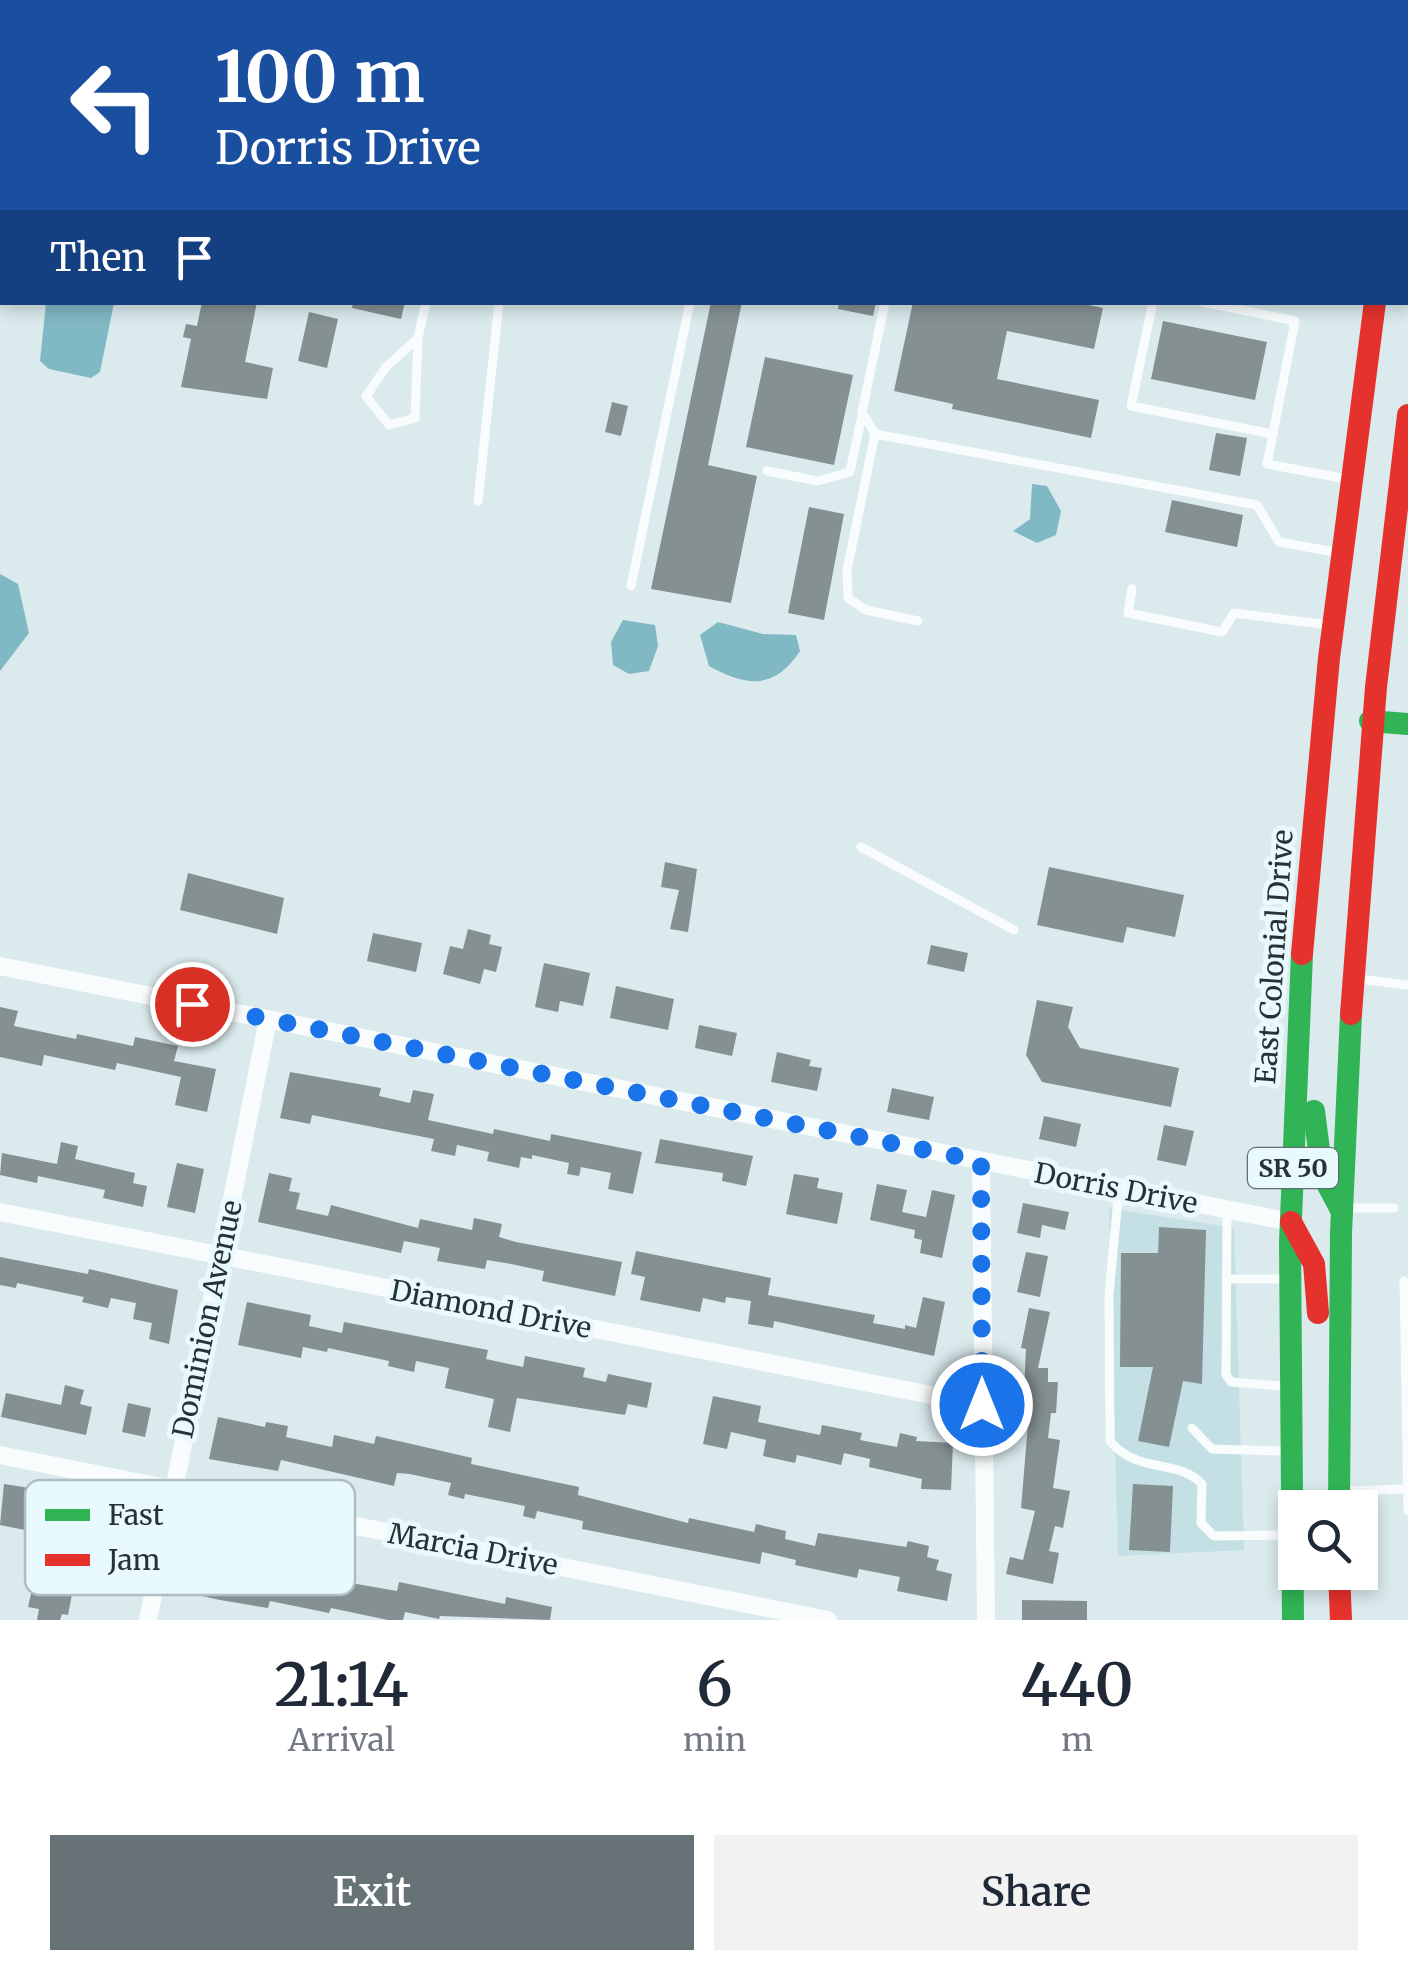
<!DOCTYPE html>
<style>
body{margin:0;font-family:Merriweather,serif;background:#f2f2f3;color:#1f2937;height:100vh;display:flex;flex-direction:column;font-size:38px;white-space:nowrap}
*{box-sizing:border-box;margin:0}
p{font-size:32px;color:#747a83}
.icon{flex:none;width:55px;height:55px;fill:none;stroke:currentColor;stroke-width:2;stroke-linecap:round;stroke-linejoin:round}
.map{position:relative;height:1620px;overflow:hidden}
.panel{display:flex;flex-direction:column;background:#fff;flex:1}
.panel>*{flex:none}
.top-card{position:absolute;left:0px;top:0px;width:1410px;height:305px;box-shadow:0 5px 15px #0003;background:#1a4fa0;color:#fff;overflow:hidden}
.controls{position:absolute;left:1278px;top:1490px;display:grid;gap:20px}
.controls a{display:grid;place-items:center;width:100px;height:100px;border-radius:0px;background:#fff;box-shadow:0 5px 15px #0003;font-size:50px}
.pin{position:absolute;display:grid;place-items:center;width:85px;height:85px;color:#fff;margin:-42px;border:5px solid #fff;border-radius:50%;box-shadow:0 2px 10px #0007}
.me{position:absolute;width:110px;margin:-55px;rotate:0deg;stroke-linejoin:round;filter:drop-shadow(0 0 8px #0008)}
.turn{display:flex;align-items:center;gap:35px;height:210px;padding:0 50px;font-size:45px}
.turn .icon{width:130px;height:130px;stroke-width:2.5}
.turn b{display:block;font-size:70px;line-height:85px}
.then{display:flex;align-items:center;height:95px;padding:0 50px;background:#0003;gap:20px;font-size:38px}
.eta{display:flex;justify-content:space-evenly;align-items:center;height:170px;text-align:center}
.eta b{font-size:60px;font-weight:600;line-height:70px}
.button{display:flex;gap:20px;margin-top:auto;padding:20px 50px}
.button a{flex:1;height:115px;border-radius:0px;background:#667275;color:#fff;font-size:40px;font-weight:600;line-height:115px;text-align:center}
.button a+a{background:#f2f2f3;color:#1f2937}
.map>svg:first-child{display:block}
.built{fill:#c4e0e5}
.water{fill:#80b8c4}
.building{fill:#859093}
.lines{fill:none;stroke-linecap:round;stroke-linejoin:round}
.lane{stroke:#f9fcfc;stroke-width:9}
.street{stroke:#f9fcfc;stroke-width:18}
.fast{stroke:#30b455;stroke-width:22}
.jam{stroke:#e5322d;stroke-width:22}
.route{stroke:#1a73e8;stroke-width:18;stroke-dasharray:0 32.4}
.labels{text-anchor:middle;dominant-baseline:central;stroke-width:10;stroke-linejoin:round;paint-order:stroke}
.shield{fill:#e9fafe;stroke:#616e71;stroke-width:2.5}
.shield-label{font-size:25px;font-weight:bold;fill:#273235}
.street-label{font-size:28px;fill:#273235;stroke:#e9fafe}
.key{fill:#e9fafe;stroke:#afbec2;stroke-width:2.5}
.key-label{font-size:28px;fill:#273235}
</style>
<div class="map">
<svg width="1408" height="1620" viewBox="0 0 1408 1620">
<rect width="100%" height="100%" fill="#daeaed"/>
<path class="built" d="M 1109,1208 L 1234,1228 L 1244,1550 L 1118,1556 Z"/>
<g class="water">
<path d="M 46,303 L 114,303 L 100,372 L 91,378 L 49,369 L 40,361 Z"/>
<path d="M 1032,484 L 1047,486 L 1061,511 L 1056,535 L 1037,543 L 1013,531 L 1030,519 Z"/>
<path d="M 0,574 L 18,584 L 29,633 L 0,671 Z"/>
<path d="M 623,620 L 655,625 L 658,646 L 649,671 L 629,674 L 613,665 L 611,642 Z"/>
<path d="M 718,622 L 763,634 L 796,635 L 800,651 C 774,691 745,686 709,666 L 700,635 Z"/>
</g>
<g class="building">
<path d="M 202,302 L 257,302 L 245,362 L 273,368 L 267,399 L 181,387 L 191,339 L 183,337 L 186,324 L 197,326 Z"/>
<path d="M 353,302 L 405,302 L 401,319 L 352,308 Z"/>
<path d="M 711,302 L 742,302 L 708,465 L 757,476 L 731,603 L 651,589 Z"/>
<path d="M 839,302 L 876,302 L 873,316 L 838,309 Z"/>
<path d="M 913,302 L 1074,302 L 1103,308 L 1094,349 L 1007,331 L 997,379 L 1099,400 L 1091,438 L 952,409 L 953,404 L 894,391 Z"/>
<path d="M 309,312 L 338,319 L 327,368 L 298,361 Z"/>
<path d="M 1163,321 L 1267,342 L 1255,400 L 1151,379 Z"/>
<path d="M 765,357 L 853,375 L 834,465 L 746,447 Z"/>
<path d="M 612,402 L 628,406 L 621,436 L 605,432 Z"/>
<path d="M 1216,433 L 1247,438 L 1240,476 L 1209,470 Z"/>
<path d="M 1172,500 L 1243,515 L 1237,547 L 1165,532 Z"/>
<path d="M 809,507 L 844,514 L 824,620 L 788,613 Z"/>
<path d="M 665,862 L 697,869 L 688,932 L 670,929 L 679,890 L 661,887 Z"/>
<path d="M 1049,867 L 1184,895 L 1175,937 L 1127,927 L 1123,943 L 1037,925 Z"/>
<path d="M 188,873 L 284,898 L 277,934 L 180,910 Z"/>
<path d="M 468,929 L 491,935 L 489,944 L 502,947 L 496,972 L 484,969 L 480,984 L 443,974 L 450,946 L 463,949 Z"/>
<path d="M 373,933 L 422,943 L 416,972 L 367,961 Z"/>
<path d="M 931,945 L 968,953 L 964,972 L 927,964 Z"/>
<path d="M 544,963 L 590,973 L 583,1006 L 560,1001 L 558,1012 L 535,1007 Z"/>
<path d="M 616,986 L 674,999 L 668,1030 L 610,1018 Z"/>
<path d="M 1037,1000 L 1073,1007 L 1068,1027 L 1080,1048 L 1179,1068 L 1171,1107 L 1042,1082 L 1026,1055 Z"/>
<path d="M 0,1007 L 18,1011 L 14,1026 L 76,1039 L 77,1034 L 133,1046 L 135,1037 L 178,1046 L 174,1061 L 216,1069 L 207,1112 L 175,1105 L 181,1077 L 117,1063 L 115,1070 L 44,1055 L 42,1066 L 0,1057 Z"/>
<path d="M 699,1025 L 737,1033 L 732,1056 L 695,1048 Z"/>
<path d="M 777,1052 L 811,1060 L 809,1066 L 822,1068 L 817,1091 L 771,1082 Z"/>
<path d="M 290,1072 L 381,1088 L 379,1096 L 410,1103 L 413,1090 L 434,1094 L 428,1120 L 493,1134 L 494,1129 L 550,1141 L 551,1134 L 642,1152 L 633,1194 L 608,1189 L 611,1173 L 581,1167 L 579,1176 L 567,1174 L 569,1163 L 532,1155 L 532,1159 L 521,1157 L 519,1168 L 487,1161 L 489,1152 L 457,1145 L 455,1156 L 431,1151 L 434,1139 L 312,1115 L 310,1124 L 280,1118 Z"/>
<path d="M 892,1088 L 934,1097 L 929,1120 L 887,1112 Z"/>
<path d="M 1044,1116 L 1081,1124 L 1076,1147 L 1039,1139 Z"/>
<path d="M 1164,1125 L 1194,1131 L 1186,1166 L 1157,1160 Z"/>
<path d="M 660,1139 L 753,1156 L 746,1186 L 722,1181 L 723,1173 L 655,1163 Z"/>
<path d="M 61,1142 L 78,1146 L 75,1159 L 135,1173 L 133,1183 L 147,1186 L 143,1207 L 103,1198 L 105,1190 L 38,1176 L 37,1183 L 0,1175 L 2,1153 L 57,1164 Z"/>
<path d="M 177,1163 L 204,1169 L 195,1213 L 167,1207 Z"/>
<path d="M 269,1173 L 292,1178 L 289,1191 L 300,1193 L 296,1209 L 328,1216 L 331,1205 L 418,1228 L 420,1219 L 472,1230 L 474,1218 L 502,1224 L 499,1237 L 516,1242 L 622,1262 L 615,1296 L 542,1281 L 544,1271 L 511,1264 L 487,1260 L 485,1269 L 437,1261 L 440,1248 L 404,1241 L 401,1253 L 258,1222 Z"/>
<path d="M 794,1174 L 819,1178 L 817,1188 L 843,1193 L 837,1224 L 786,1214 Z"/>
<path d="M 877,1184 L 907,1190 L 902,1212 L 926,1217 L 932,1190 L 955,1195 L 942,1258 L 920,1253 L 922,1240 L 914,1238 L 915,1230 L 870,1220 Z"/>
<path d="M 1023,1203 L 1069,1212 L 1065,1230 L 1042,1225 L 1040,1238 L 1017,1233 Z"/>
<path d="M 1159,1227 L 1206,1230 L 1202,1384 L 1183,1381 L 1169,1447 L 1138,1441 L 1153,1367 L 1120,1367 L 1121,1253 L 1158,1253 Z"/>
<path d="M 636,1251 L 771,1278 L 768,1295 L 875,1315 L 873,1323 L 905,1329 L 905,1325 L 916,1328 L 923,1297 L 945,1302 L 934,1356 L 774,1321 L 773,1328 L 748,1324 L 751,1301 L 726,1297 L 725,1303 L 703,1298 L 700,1312 L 640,1300 L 645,1277 L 631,1274 Z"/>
<path d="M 1026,1252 L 1048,1256 L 1040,1297 L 1017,1292 Z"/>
<path d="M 0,1257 L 88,1274 L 89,1269 L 178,1290 L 169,1344 L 149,1339 L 152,1323 L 133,1319 L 136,1303 L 111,1298 L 108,1308 L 82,1302 L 84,1297 L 17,1283 L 16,1288 L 0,1285 Z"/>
<path d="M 247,1302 L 311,1315 L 309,1326 L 342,1333 L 344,1322 L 488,1350 L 486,1359 L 523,1367 L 525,1356 L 585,1368 L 583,1377 L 606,1382 L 608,1374 L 652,1383 L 647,1408 L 628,1404 L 625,1415 L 517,1398 L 510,1432 L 488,1427 L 494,1399 L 445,1388 L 449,1368 L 416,1361 L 414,1372 L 388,1366 L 389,1361 L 328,1348 L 327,1352 L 303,1347 L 301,1358 L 238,1345 Z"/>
<path d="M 1029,1308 L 1050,1312 L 1038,1368 L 1048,1368 L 1048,1382 L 1058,1382 L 1056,1413 L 1051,1413 L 1048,1438 L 1060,1440 L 1053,1488 L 1070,1491 L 1063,1528 L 1055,1526 L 1049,1551 L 1059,1553 L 1053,1584 L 1006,1574 L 1010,1557 L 1023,1560 L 1035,1511 L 1021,1508 L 1029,1412 L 1023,1411 L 1026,1349 L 1021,1348 Z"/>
<path d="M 65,1385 L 84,1390 L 80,1404 L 92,1407 L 86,1435 L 1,1417 L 6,1393 L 61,1405 Z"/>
<path d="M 713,1396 L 761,1406 L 758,1422 L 820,1435 L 822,1425 L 862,1433 L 860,1440 L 897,1447 L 900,1433 L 917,1437 L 916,1441 L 953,1443 L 951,1490 L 921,1489 L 922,1479 L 869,1467 L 870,1459 L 844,1453 L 841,1465 L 797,1455 L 795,1463 L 763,1456 L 766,1440 L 731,1432 L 727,1449 L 703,1444 Z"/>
<path d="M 128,1403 L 151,1408 L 145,1437 L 122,1432 Z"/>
<path d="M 218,1417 L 265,1427 L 266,1422 L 288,1426 L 286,1437 L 332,1447 L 334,1435 L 374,1444 L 376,1436 L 416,1445 L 472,1458 L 471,1464 L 579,1487 L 578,1495 L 688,1523 L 689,1518 L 754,1532 L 756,1524 L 786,1531 L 785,1539 L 815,1546 L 818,1533 L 906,1547 L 908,1541 L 929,1546 L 927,1557 L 939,1560 L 936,1570 L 952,1574 L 947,1601 L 897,1591 L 900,1577 L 859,1569 L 857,1578 L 795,1565 L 796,1560 L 762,1552 L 760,1564 L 582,1529 L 583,1521 L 537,1511 L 535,1519 L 523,1516 L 525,1506 L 465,1494 L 464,1499 L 448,1495 L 451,1483 L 410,1474 L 397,1473 L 394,1486 L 281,1460 L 278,1471 L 209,1459 Z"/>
<path d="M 4,1484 L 55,1492 L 54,1499 L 89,1507 L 90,1502 L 112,1506 L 104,1546 L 0,1525 Z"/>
<path d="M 1133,1484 L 1173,1486 L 1170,1552 L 1129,1550 Z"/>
<path d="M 195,1539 L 219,1544 L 217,1555 L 345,1582 L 397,1591 L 399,1582 L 505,1604 L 506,1597 L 552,1607 L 550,1620 L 440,1616 L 439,1619 L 405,1612 L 403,1620 L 388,1620 L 331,1608 L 329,1613 L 270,1601 L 268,1608 L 220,1600 L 184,1592 Z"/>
<path d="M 33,1585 L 72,1594 L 68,1615 L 62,1614 L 60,1620 L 37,1620 L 39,1609 L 28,1607 Z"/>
<path d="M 1022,1600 L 1087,1601 L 1087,1620 L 1022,1620 Z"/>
</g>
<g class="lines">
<g class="lane">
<path d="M 976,0 L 989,2"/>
<path d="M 677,2 L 678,0"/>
<path d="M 898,2 L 898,0"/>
<path d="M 937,2 L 937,0"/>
<path d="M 1208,2 L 1208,0"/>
<path d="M 1239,2 L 1239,0"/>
<path d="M 1354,2 L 1354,0"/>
<path d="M 885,302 L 862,412 L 875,434 L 1257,505 L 1279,542 L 1335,552"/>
<path d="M 1153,302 L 1131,406 L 1273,434"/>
<path d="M 1203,302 L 1295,321 L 1267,464 L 1342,478"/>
<path d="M 418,338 L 386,367 L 366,396 L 389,425 L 415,418 L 418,338 L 426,302"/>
<path d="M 875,434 L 847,570 L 848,598 L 866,610 L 918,621"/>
<path d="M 767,471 L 818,481 L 850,472 L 862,415"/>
<path d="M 478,501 L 499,302"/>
<path d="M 631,586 L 690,302"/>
<path d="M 1132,589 L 1128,613 L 1222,632 L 1234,613 L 1329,625"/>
<path d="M 861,847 L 1014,930"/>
<path d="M 1358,979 L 1408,985"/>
<path d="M 1119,1188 L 1109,1295 L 1110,1441 C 1138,1475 1178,1458 1202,1484 L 1201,1523 L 1214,1536 L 1284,1535"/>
<path d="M 1348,1208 L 1394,1208"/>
<path d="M 1227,1210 L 1226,1375 L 1231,1382 L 1281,1386"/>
<path d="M 1227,1279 L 1285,1279"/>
<path d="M 1404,1281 L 1408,1511"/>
<path d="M 1192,1428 L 1212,1449 L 1281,1451"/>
<path d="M 1344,1491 L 1406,1489"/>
</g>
<g class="street">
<path d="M 363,2 L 364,0"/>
<path d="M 0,966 L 1291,1222"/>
<path d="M 981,1161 L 986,1620"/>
<path d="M 0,1212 L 982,1405"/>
<path d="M 0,1455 L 828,1620"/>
<path d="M 148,1620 L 268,1019"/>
</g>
<g class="fast">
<path d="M 151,0 L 163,2"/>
<path d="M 0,4 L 2,4"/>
<path d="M 1370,721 L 1408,724"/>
<path d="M 1314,1111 L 1322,1174 L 1340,1208"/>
<path d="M 1339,1508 L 1341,1233 L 1351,1014"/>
<path d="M 1293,1620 L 1290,1242 L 1302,954"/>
</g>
<g class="jam">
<path d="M 1408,118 L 1408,120"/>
<path d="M 1302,954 L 1329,658 L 1375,302"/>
<path d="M 1351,1014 L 1376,687 L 1408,415"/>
<path d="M 1291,1222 L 1314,1264 L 1318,1313"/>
<path d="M 1339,1572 L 1341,1620"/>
</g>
</g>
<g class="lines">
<path class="route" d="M 192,1004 L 981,1161 L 982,1405"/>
</g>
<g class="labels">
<rect class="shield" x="1248" y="1148" width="90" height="40" rx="8"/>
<g class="shield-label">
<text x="1293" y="1168">SR 50</text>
</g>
<g class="street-label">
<text transform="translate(1274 957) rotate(-86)">East Colonial Drive</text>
<text transform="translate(1116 1188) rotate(11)">Dorris Drive</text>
<text transform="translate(491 1309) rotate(11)">Diamond Drive</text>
<text transform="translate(207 1319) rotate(-78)">Dominion Avenue</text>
<text transform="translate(473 1549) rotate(11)">Marcia Drive</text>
</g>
</g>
<rect x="25" y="1480" width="330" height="115" rx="15" class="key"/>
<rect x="45" y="1509" width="45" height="12" fill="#30b455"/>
<rect x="45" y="1554" width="45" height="12" fill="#e5322d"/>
<g class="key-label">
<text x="108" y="1525">Fast</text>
<text x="108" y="1570">Jam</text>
</g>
</svg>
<div class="controls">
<a><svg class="icon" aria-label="search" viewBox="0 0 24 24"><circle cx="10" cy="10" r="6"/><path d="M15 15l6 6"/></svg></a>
</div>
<div class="pin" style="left:192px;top:1004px;background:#d93025"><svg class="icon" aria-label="arrive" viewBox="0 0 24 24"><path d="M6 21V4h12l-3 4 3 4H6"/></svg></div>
<svg class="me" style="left:982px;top:1405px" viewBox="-20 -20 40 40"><circle r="17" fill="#1a73e8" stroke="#fff" stroke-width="3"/><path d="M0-11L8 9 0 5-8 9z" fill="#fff"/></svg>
<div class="top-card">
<div class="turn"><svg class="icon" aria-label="left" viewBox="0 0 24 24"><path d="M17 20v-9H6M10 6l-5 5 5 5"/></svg><div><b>100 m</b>Dorris Drive</div></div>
<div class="then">Then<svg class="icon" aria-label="arrive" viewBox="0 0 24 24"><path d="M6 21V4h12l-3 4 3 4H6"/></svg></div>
</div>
</div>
<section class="panel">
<div class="eta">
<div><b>21:14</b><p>Arrival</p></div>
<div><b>6</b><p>min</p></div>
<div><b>440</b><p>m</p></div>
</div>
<div class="button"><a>Exit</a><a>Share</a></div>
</section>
